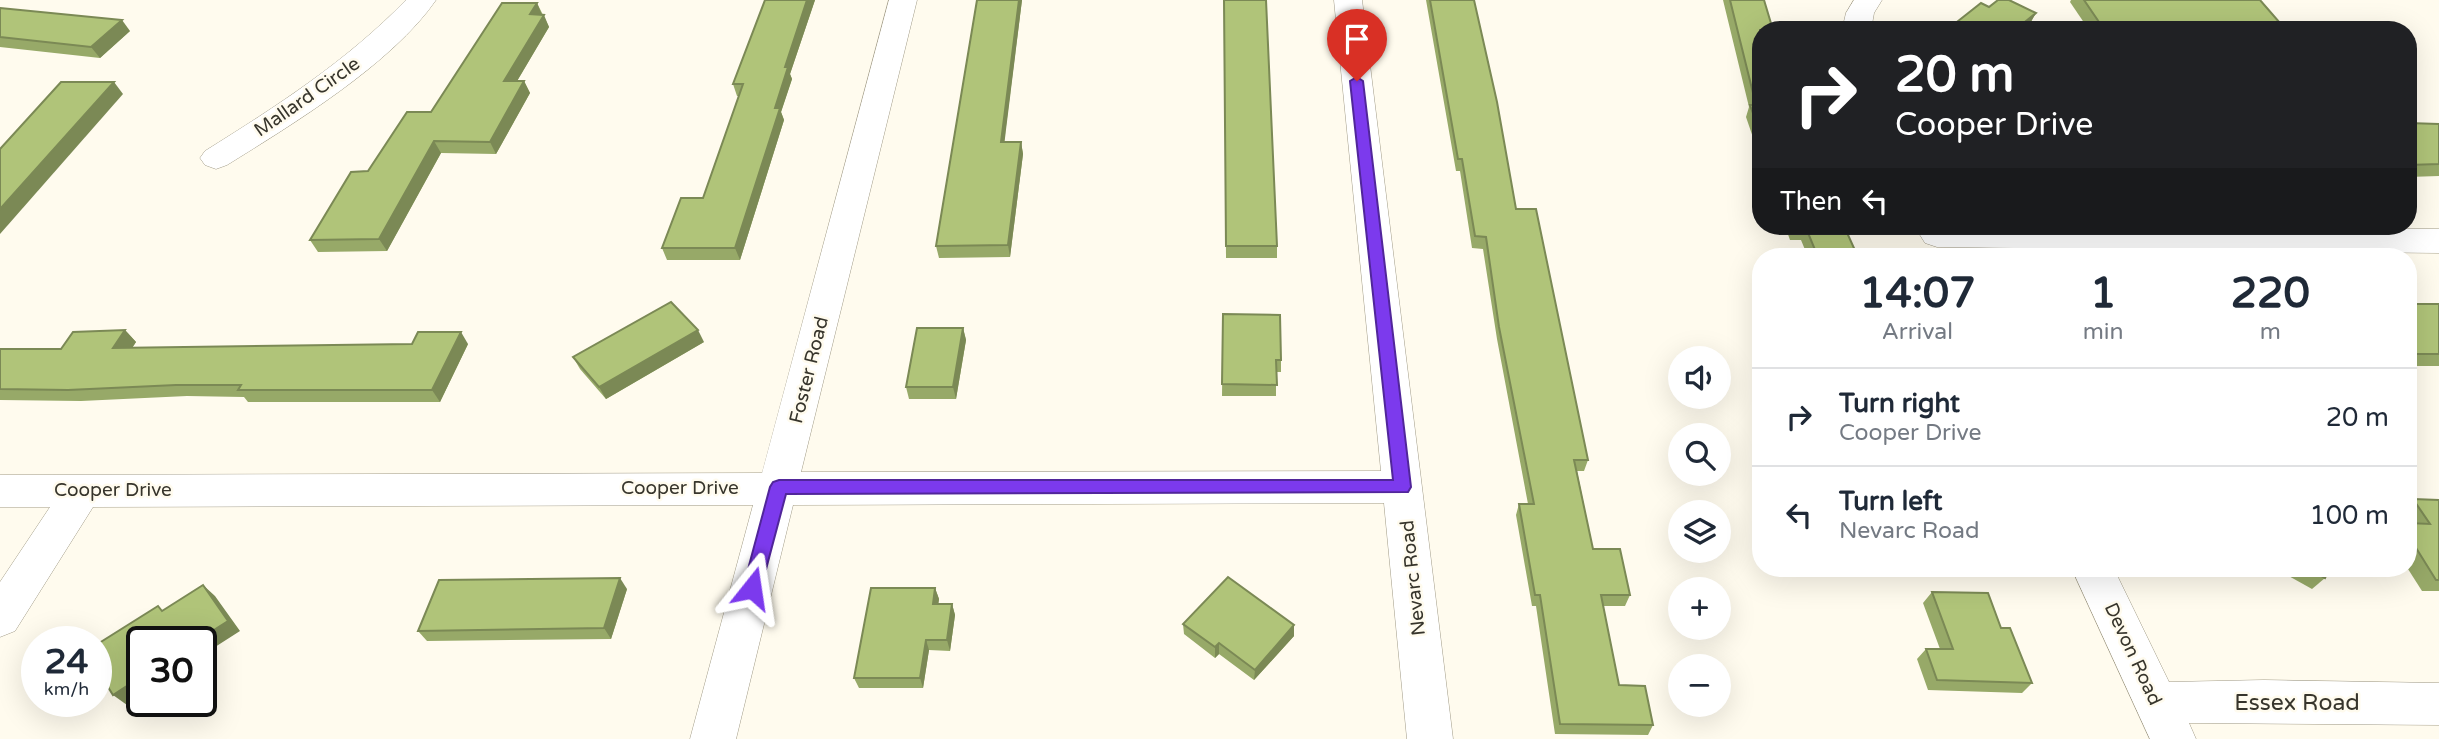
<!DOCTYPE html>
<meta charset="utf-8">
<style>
body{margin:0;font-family:"Varela Round",sans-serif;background:#f2f2f3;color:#1f2937;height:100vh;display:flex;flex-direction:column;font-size:26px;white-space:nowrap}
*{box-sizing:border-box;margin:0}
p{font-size:23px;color:#747a83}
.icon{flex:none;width:38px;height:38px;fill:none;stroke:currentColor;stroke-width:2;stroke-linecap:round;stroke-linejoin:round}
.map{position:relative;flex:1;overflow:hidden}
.side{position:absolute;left:1752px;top:248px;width:665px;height:329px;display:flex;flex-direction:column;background:#fff;border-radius:28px;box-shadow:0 7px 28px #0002}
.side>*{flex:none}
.top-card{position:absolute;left:1752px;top:21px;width:665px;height:214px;border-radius:28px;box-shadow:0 7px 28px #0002;background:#202124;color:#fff;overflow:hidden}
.controls{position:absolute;left:1668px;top:346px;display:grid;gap:14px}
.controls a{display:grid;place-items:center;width:63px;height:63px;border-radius:50%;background:#fff;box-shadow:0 7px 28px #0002;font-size:35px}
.speed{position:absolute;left:21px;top:626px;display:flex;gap:14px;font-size:35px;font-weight:700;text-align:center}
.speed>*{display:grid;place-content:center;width:91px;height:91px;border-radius:50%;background:#fff;box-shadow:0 7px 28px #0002;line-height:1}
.speed small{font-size:18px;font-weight:400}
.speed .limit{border:4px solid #111;border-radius:10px;background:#fff;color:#111}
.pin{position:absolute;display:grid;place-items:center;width:60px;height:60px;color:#fff;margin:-72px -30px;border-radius:50% 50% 50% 0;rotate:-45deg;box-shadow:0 0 7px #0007}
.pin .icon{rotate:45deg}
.me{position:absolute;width:77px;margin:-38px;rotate:15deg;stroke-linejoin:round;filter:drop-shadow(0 0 5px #0008)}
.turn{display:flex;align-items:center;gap:24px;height:147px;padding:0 28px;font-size:32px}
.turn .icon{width:91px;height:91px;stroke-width:2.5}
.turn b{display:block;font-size:49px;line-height:60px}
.then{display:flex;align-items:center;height:66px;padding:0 28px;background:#0003;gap:14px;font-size:26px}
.eta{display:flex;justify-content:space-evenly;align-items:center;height:119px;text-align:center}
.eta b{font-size:42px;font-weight:700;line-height:49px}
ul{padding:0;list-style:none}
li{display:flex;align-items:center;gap:21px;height:98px;padding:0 28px;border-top:2px solid #e0e1e3}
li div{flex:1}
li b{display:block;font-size:26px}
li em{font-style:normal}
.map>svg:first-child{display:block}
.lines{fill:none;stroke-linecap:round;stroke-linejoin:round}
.minor-casing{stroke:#a19b87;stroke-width:1}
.minor{fill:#fff;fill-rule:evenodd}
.wall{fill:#97a968}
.shaded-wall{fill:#7b8955}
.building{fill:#b0c479;stroke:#7b8955;stroke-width:2}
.route{fill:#7c3aed;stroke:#51269a;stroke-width:2}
.labels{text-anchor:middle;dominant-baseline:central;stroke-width:5;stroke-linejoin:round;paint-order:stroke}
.street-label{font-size:19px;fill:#37352c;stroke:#fffbee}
.near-street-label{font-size:23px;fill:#37352c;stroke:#fffbee}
</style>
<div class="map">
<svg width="2439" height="739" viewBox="0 0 2439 739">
<rect width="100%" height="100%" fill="#fffbee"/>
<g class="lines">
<g class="minor-casing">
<g id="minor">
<path d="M 406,0 L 436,0 C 392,64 293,124 227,165 L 216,169 L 205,165 L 200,158 L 205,151 C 277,106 347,61 406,0 Z"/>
<path d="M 889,0 L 917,0 L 801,472 L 1381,471 L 1334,0 L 1362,0 L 1453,739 L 1407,739 L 1384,503 L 793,505 L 736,739 L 690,739 L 753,505 L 93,507 L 15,631 L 0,637 L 0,582 L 50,507 L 0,507 L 0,475 L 762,473 Z"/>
<path d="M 1854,0 L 1882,0 L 1874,13 L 1871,30 L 1842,30 L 1846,13 Z"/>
<path d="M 2154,226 L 2439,229 L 2439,253 L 1937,247 L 1925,243 L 1920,235 L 1928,226 Z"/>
<path d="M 2072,569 L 2114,569 L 2169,682 L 2264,680 L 2439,683 L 2439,725 L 2189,723 L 2196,739 L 2150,739 Z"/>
</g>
</g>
<use href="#minor" class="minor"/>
</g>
<g class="wall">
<path d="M 765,0 L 815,0 L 790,74 L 792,79 L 781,112 L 784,120 L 740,260 L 667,260 L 662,248 L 703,198 L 739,96 L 737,96 L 733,84 Z"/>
<path d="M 977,0 L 1022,0 L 1004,142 L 1021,142 L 1023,154 L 1010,257 L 939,258 L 936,246 Z"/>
<path d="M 1224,0 L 1277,246 L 1277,258 L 1226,258 Z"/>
<path d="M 1426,0 L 1474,0 L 1516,209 L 1588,460 L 1584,471 L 1577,471 L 1593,549 L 1630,595 L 1625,606 L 1603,606 L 1619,685 L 1653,725 L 1648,735 L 1555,734 L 1536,606 L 1532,606 L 1516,515 L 1519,504 L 1528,504 L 1497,339 L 1483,249 L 1472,248 L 1460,171 L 1456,171 Z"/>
<path d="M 1723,0 L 1764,0 L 1760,30 L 1760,158 L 1746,117 L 1749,107 Z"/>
<path d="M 2071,0 L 2084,0 L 2280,23 L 2274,30 L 2089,30 L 2070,2 Z"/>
<path d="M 537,3 L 549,27 L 517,81 L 524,81 L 530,93 L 496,154 L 441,153 L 387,251 L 318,252 L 310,240 L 368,171 L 431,112 Z"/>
<path d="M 1989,7 L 2036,13 L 2029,25 L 2023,30 L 1951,30 L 1953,25 Z"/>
<path d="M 0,8 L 130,31 L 100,58 L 0,47 Z"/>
<path d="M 2408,123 L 2439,124 L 2439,176 L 2408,177 Z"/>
<path d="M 1785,226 L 1844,226 L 1858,257 L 1808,257 L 1801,240 L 1790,240 Z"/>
<rect x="2408" y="304" width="31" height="62"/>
<path d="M 1223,314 L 1281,360 L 1281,372 L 1276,372 L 1276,396 L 1222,396 Z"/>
<path d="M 963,328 L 966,340 L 956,399 L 909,399 L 906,387 Z"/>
<path d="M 125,330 L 136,342 L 132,348 L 468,344 L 440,402 L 248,402 L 244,397 L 187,396 L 81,401 L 0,400 L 0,349 L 61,349 Z"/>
<path d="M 704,342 L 606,399 L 580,369 L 573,357 Z"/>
<path d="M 2413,499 L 2439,500 L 2439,591 L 2422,591 L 2408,569 L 2408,503 Z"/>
<path d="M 2276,569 L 2329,569 L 2325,578 L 2312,589 Z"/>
<path d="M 935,588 L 939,599 L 938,604 L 952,604 L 955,615 L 950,651 L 929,650 L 923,688 L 859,688 L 854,678 Z"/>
<path d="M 627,589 L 611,639 L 427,641 L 418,631 Z"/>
<path d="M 1932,592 L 2001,628 L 2032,683 L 2022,693 L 1928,690 L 1917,659 L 1926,649 L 1940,649 L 1923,603 Z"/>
<path d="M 1183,624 L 1294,625 L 1294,636 L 1254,680 L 1219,654 L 1215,658 L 1184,634 Z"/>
</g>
<g class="shaded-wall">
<path d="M 807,0 L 815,0 L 790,74 L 792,79 L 781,112 L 784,120 L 740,260 L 735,248 L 775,108 L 785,67 Z"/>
<path d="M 1019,0 L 1022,0 L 1003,154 L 1001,142 Z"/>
<path d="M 537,3 L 542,15 L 530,14 Z"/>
<path d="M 2036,13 L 2029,25 L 2023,30 L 2015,30 Z"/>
<path d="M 544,15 L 549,27 L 510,93 L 504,81 Z"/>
<path d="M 122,20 L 130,31 L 100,58 L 91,47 Z"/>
<path d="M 524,81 L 530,93 L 496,154 L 490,142 Z"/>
<path d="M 114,82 L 123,94 L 0,234 L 0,209 Z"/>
<path d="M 434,141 L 441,153 L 387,251 L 379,239 Z"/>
<path d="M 1021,142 L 1023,154 L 1010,257 L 1008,245 Z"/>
<path d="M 963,328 L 966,340 L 956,399 L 953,387 Z"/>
<path d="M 125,330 L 136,342 L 124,360 L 113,348 Z"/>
<path d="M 698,330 L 704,342 L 606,399 L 599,387 Z"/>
<path d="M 461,332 L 468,344 L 440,402 L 432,390 Z"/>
<path d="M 620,578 L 627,589 L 611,639 L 604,628 Z"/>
<path d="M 203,585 L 215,596 L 240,631 L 201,656 L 201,642 L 195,642 Z"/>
<path d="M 935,588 L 939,599 L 937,615 L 933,604 Z"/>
<path d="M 952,604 L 955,615 L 950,651 L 947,640 Z"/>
<path d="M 1294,625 L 1294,636 L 1254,680 L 1255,670 Z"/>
<path d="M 926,640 L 929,650 L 923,688 L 920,678 Z"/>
<path d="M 1219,643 L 1219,654 L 1215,658 L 1215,647 Z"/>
<path d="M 142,676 L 142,695 L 127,705 L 113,695 Z"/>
</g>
<g class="building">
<path d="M 765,0 L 807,0 L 785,67 L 788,67 L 775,108 L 780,108 L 735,248 L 662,248 L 681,198 L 703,198 L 743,84 L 733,84 Z"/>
<path d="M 977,0 L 1019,0 L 1001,142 L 1021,142 L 1008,245 L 936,246 Z"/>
<path d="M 1224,0 L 1266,0 L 1277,246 L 1226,246 Z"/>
<path d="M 1430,0 L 1474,0 L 1497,102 L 1516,209 L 1536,209 L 1588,460 L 1574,460 L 1593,549 L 1620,549 L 1630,595 L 1601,595 L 1619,685 L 1645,686 L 1653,725 L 1560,724 L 1540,595 L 1535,595 L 1519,504 L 1534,504 L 1499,327 L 1486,237 L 1475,236 L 1462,159 L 1458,159 Z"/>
<path d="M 1730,0 L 1764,0 L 1773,30 L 1760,30 L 1760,133 L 1750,105 L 1756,105 Z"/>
<path d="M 1998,0 L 2009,0 L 2036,13 L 2015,30 L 1962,30 L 1953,25 L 1981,3 L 1989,7 Z"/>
<path d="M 2084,0 L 2260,0 L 2280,23 L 2099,22 Z"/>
<path d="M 502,3 L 537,3 L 530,14 L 544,15 L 504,81 L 524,81 L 490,142 L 434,141 L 379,239 L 310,240 L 351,172 L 368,171 L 407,112 L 431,112 Z"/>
<path d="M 0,8 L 122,20 L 91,47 L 0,37 Z"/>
<path d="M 61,82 L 114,82 L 0,209 L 0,149 Z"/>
<path d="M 2408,123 L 2439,124 L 2439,164 L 2408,165 Z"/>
<path d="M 1794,226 L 1844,226 L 1858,257 L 1818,257 L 1806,228 L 1795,228 Z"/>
<path d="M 671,302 L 698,330 L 599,387 L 573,357 Z"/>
<path d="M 2408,304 L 2439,304 L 2439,354 L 2410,354 L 2413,358 L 2408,358 Z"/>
<path d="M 1223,314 L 1280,315 L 1281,360 L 1276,360 L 1277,385 L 1222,384 Z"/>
<path d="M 917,328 L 963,328 L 953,387 L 906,387 Z"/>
<path d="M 125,330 L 113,348 L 412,344 L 418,332 L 461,332 L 432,390 L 238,390 L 241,385 L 176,385 L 68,390 L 0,389 L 0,349 L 61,349 L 73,332 Z"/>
<path d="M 2413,499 L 2439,500 L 2439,580 L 2436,580 L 2408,535 L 2408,523 L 2430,524 Z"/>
<path d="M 2309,569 L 2329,569 L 2325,578 Z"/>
<path d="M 1228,577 L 1294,625 L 1255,670 L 1219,643 L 1215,647 L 1183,624 Z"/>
<path d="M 620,578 L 604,628 L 418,631 L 439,580 Z"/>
<path d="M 203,585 L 228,621 L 195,642 L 142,642 L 142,676 L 113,695 L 96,668 L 96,645 L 158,606 L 162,611 Z"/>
<path d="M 871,588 L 935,588 L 933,604 L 952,604 L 947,640 L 926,640 L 920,678 L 854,678 Z"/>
<path d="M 1932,592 L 1988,593 L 2001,628 L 2010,628 L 2032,683 L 1937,680 L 1926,649 L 1953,649 Z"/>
</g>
<path class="route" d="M 1357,77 L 1363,81 L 1411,487 L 1408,492 L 786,494 L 761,588 L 759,593 L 752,596 L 746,593 L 743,588 L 770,487 L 773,482 L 779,480 L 1393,480 L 1350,81 Z"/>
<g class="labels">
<g class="street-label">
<text transform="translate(307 97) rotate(-35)">Mallard Circle</text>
<text transform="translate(809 370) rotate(-76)">Foster Road</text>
<text x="680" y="488">Cooper Drive</text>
<text x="113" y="490">Cooper Drive</text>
<text transform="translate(1413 578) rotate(-96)">Nevarc Road</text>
<text transform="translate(2133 654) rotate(65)">Devon Road</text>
</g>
<g class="near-street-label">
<text x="2297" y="703">Essex Road</text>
</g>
</g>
</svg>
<div class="controls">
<a><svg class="icon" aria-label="sound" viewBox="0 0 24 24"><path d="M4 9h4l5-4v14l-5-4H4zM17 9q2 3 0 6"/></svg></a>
<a><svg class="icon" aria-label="search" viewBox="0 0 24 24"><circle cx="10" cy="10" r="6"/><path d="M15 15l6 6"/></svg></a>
<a><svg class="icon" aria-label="layers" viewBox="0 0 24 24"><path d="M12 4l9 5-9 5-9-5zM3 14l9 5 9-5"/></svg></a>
<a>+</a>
<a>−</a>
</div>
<div class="speed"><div>24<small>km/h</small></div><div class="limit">30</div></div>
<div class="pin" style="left:1357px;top:81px;background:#d93025"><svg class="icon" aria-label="arrive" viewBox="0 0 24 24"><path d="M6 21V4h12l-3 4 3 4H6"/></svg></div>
<svg class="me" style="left:752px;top:588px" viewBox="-20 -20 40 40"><path d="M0-17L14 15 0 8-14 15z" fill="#7c3aed" stroke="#fff" stroke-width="4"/></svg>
<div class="top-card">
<div class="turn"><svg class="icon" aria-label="right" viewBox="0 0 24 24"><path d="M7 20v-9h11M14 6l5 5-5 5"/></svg><div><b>20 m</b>Cooper Drive</div></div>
<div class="then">Then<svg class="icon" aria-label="left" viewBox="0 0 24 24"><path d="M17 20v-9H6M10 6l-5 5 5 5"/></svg></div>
</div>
<section class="side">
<div class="eta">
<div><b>14:07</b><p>Arrival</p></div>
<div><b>1</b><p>min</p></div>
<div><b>220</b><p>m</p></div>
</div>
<ul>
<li><svg class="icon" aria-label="right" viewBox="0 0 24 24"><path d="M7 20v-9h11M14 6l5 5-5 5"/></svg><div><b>Turn right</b><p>Cooper Drive</p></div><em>20 m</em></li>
<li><svg class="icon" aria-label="left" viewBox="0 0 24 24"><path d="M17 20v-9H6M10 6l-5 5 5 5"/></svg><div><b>Turn left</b><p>Nevarc Road</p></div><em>100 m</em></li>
</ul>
</section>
</div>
